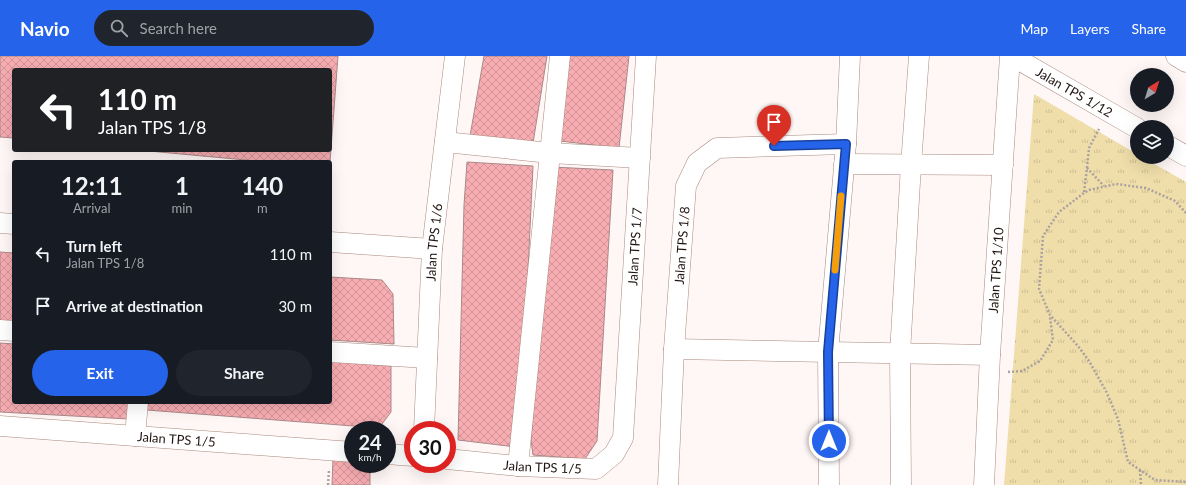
<!DOCTYPE html>
<style>
body{margin:0;font-family:Lato,sans-serif;background:#20242c;color:#f1f3f6;height:100vh;display:flex;flex-direction:column;font-size:15px;white-space:nowrap}
*{box-sizing:border-box;margin:0}
p{font-size:13px;color:#9ea1a6}
.icon{flex:none;width:22px;height:22px;fill:none;stroke:currentColor;stroke-width:2;stroke-linecap:round;stroke-linejoin:round}
.map{position:relative;flex:1;overflow:hidden}
.drawer{position:absolute;left:12px;top:104px;width:320px;height:244px;display:flex;flex-direction:column;background:#171b24;border-radius:4px;box-shadow:0 4px 16px #0002}
.drawer>*{flex:none}
.banner{position:absolute;left:12px;top:12px;width:320px;height:84px;border-radius:4px;box-shadow:0 4px 16px #0002;background:#202124;color:#fff;overflow:hidden}
.needle{width:26px;rotate:38deg}
.controls{position:absolute;left:1130px;top:12px;display:grid;gap:8px}
.controls a{display:grid;place-items:center;width:44px;height:44px;border-radius:50%;background:#171b24;box-shadow:0 4px 16px #0002;font-size:20px}
.speed{position:absolute;left:344px;top:365px;display:flex;gap:8px;font-size:20px;font-weight:700;text-align:center}
.speed>*{display:grid;place-content:center;width:52px;height:52px;border-radius:50%;background:#171b24;box-shadow:0 4px 16px #0002;line-height:1}
.speed small{font-size:10px;font-weight:400}
.speed .limit{border:6px solid #d22;background:#fff;color:#111}
.pin{position:absolute;display:grid;place-items:center;width:34px;height:34px;color:#fff;margin:-41px -17px;border-radius:50% 50% 50% 0;rotate:-45deg;box-shadow:0 0 4px #0007}
.pin .icon{rotate:45deg}
.me{position:absolute;width:44px;margin:-22px;rotate:0deg;stroke-linejoin:round;filter:drop-shadow(0 0 3px #0008)}
.turn{display:flex;align-items:center;gap:14px;height:84px;padding:0 20px;font-size:18px}
.turn .icon{width:52px;height:52px;stroke-width:2.5}
.turn b{display:block;font-size:28px;line-height:34px}
.eta{display:flex;justify-content:space-evenly;align-items:center;height:68px;text-align:center}
.eta b{font-size:24px;font-weight:700;line-height:28px}
.button{display:flex;gap:8px;margin-top:auto;padding:8px 20px}
.button a{flex:1;height:46px;border-radius:24px;background:#2563eb;color:#fff;font-size:16px;font-weight:700;line-height:46px;text-align:center}
.button a+a{background:#20242c;color:#f1f3f6}
ul{padding:0;list-style:none}
li{display:flex;align-items:center;gap:12px;height:52px;padding:0 20px}
li div{flex:1}
li b{display:block;font-size:15px}
li em{font-style:normal}
header{display:flex;align-items:center;gap:24px;box-sizing:border-box;height:56px;padding:0 20px;background:#2563eb;color:#fff}
header strong{font-size:19px}
nav{display:flex;gap:22px;margin-inline-start:auto;font-size:14px}
.search{width:280px;height:36px;background:#20242c;display:flex;align-items:center;gap:10px;box-sizing:border-box;padding:0 14px;border-radius:22px;color:#9ea1a6;font-size:15px}
.map>svg:first-child{display:block}
.park{fill:url(#park-tufts)}
.building{fill:url(#building-cross-hatch);stroke:#ab888a}
.lines{fill:none;stroke-linecap:round;stroke-linejoin:round}
.minor-casing{stroke:#a9897d;stroke-width:21}
.path{stroke:#aba19e;stroke-width:2.5;stroke-dasharray:2 2;stroke-linecap:butt}
.minor{stroke:#fff;stroke-width:20}
.route-casing{stroke:#184099;stroke-width:10}
.route{stroke:#2563eb;stroke-width:7}
.slow{stroke:#f59e0b;stroke-width:7}
.labels{text-anchor:middle;dominant-baseline:central;stroke-width:3.5;stroke-linejoin:round;paint-order:stroke}
.street-label{font-size:13px;fill:#201410;stroke:#fff}
</style>
<header>
<strong>Navio</strong>
<div class="search"><svg class="icon" aria-label="search" viewBox="0 0 24 24"><circle cx="10" cy="10" r="6"/><path d="M15 15l6 6"/></svg>Search here</div>
<nav><a>Map</a><a>Layers</a><a>Share</a></nav>
</header>
<div class="map">
<svg width="1186" height="429" viewBox="0 0 1186 429">
<defs>
<pattern id="park-tufts" width="24" height="20" patternUnits="userSpaceOnUse"><rect width="24" height="20" fill="#efdeaa"/><path d="M3 7l-1-3M5 7V3M7 7l1-3M15 17l-1-3M17 17v-4M19 17l1-3" fill="none" stroke="#cdbe91"/></pattern>
<pattern id="building-cross-hatch" width="8" height="8" patternUnits="userSpaceOnUse"><rect width="8" height="8" fill="#f7adb2"/><path d="M0 0l8 8M0 8l8-8" fill="none" stroke="#d39498"/></pattern>
</defs>
<rect width="100%" height="100%" fill="#fff7f5"/>
<path class="park" d="M 1034,38 L 1137,98 L 1137,101 L 1142,101 L 1186,126 L 1186,429 L 1004,429 Z"/>
<g class="building">
<path d="M 0,0 L 338,0 L 330,106 L 267,106 L 138,94 L 330,94 L 330,14 L 14,14 L 14,82 L 0,81 Z"/>
<path d="M 484,0 L 547,0 L 533,87 L 470,80 Z"/>
<path d="M 569,0 L 629,0 L 619,92 L 560,85 Z"/>
<path d="M 467,106 L 533,110 L 526,257 L 516,391 L 458,384 L 464,149 Z"/>
<path d="M 552,111 L 613,114 L 597,385 L 585,403 L 533,399 L 531,384 Z"/>
<path d="M 0,196 L 14,197 L 14,268 L 0,267 Z"/>
<path d="M 330,221 L 382,224 L 393,238 L 394,288 L 330,284 Z"/>
<path d="M 0,287 L 14,288 L 14,346 L 130,346 L 129,363 L 0,356 Z"/>
<path d="M 330,305 L 391,310 L 391,356 L 379,372 L 147,354 L 148,346 L 330,346 Z"/>
<path d="M 333,402 L 353,403 L 353,408 L 370,408 L 370,429 L 332,429 Z"/>
</g>
<g class="lines">
<g class="minor-casing">
<g id="minor">
<path id="s1" d="M 1012,0 L 1137,72"/>
<path d="M 1176,0 L 1186,6"/>
<path d="M 445,86 L 550,97 L 640,102"/>
<path d="M 1167,89 L 1186,100"/>
<path d="M 844,108 L 1003,109"/>
<path d="M 0,167 L 14,168"/>
<path d="M 330,186 L 432,193"/>
<path d="M 0,274 L 14,275"/>
<path d="M 674,293 L 990,299"/>
<path d="M 330,296 L 427,302"/>
<path id="s2" d="M 0,370 L 353,396"/>
<path id="s3" d="M 424,374 L 432,193 L 455,0"/>
<path d="M 135,380 L 138,346"/>
<path d="M 387,398 L 413,400"/>
<path id="s4" d="M 447,403 L 518,410 L 596,413 L 614,398 L 623,382 L 646,0"/>
<path d="M 518,410 L 560,0"/>
<path id="s5" d="M 668,429 L 674,293 L 686,130 L 697,107 L 717,92 L 846,88"/>
<path d="M 829,429 L 828,296 L 846,88 L 850,0"/>
<path d="M 901,429 L 900,297 L 911,109 L 919,0"/>
<path id="s6" d="M 984,429 L 990,299 L 1010,0"/>
</g>
</g>
<g class="path">
<path d="M 1087,112 L 1089,92 L 1099,73"/>
<path d="M 1084,136 L 1087,112 L 1104,130"/>
<path d="M 1186,157 L 1175,145 L 1146,132 L 1116,128 L 1089,134 L 1084,137 L 1059,156 L 1043,180 L 1039,233 L 1050,259 L 1078,290 L 1089,305 L 1106,335 L 1118,363 L 1128,406 L 1155,424 L 1186,426"/>
<path d="M 1008,316 L 1022,315 L 1040,305 L 1053,284 L 1050,261"/>
<path d="M 1140,414 L 1141,429"/>
<path d="M 328,429 L 329,414"/>
</g>
<use href="#minor" class="minor"/>
</g>
<g class="lines">
<g class="route-casing">
<path id="route" d="M 774,90 L 846,88 L 828,296 L 829,385"/>
</g>
<use href="#route" class="route"/>
<path class="slow" d="M 835,214 L 841,140"/>
</g>
<g class="labels">
<g class="street-label">
<text stroke="none"><textPath href="#s1" startOffset="72">Jalan TPS 1/12</textPath></text>
<text stroke="none"><textPath href="#s3" startOffset="188">Jalan TPS 1/6</textPath></text>
<text stroke="none"><textPath href="#s5" startOffset="240">Jalan TPS 1/8</textPath></text>
<text stroke="none"><textPath href="#s4" startOffset="383">Jalan TPS 1/7</textPath></text>
<text stroke="none"><textPath href="#s6" startOffset="215">Jalan TPS 1/10</textPath></text>
<text stroke="none"><textPath href="#s2" startOffset="177">Jalan TPS 1/5</textPath></text>
<text stroke="none"><textPath href="#s4" startOffset="96">Jalan TPS 1/5</textPath></text>
</g>
</g>
</svg>
<div class="controls">
<a><svg class="needle" viewBox="-14 -14 28 28"><path d="M0-13l5 13h-10z" fill="#e53935"/><path d="M0 13l5-13h-10z" fill="#9ea1a6"/></svg></a>
<a><svg class="icon" aria-label="layers" viewBox="0 0 24 24"><path d="M12 4l9 5-9 5-9-5zM3 14l9 5 9-5"/></svg></a>
</div>
<div class="speed"><div>24<small>km/h</small></div><div class="limit">30</div></div>
<div class="pin" style="left:774px;top:90px;background:#d93025"><svg class="icon" aria-label="arrive" viewBox="0 0 24 24"><path d="M6 21V4h12l-3 4 3 4H6"/></svg></div>
<svg class="me" style="left:829px;top:385px" viewBox="-20 -20 40 40"><circle r="17" fill="#2563eb" stroke="#fff" stroke-width="3"/><path d="M0-11L8 9 0 5-8 9z" fill="#fff"/></svg>
<div class="banner">
<div class="turn"><svg class="icon" aria-label="left" viewBox="0 0 24 24"><path d="M17 20v-9H6M10 6l-5 5 5 5"/></svg><div><b>110 m</b>Jalan TPS 1/8</div></div>
</div>
<section class="drawer">
<div class="eta">
<div><b>12:11</b><p>Arrival</p></div>
<div><b>1</b><p>min</p></div>
<div><b>140</b><p>m</p></div>
</div>
<ul>
<li><svg class="icon" aria-label="left" viewBox="0 0 24 24"><path d="M17 20v-9H6M10 6l-5 5 5 5"/></svg><div><b>Turn left</b><p>Jalan TPS 1/8</p></div><em>110 m</em></li>
<li><svg class="icon" aria-label="arrive" viewBox="0 0 24 24"><path d="M6 21V4h12l-3 4 3 4H6"/></svg><div><b>Arrive at destination</b></div><em>30 m</em></li>
</ul>
<div class="button"><a>Exit</a><a>Share</a></div>
</section>
</div>
